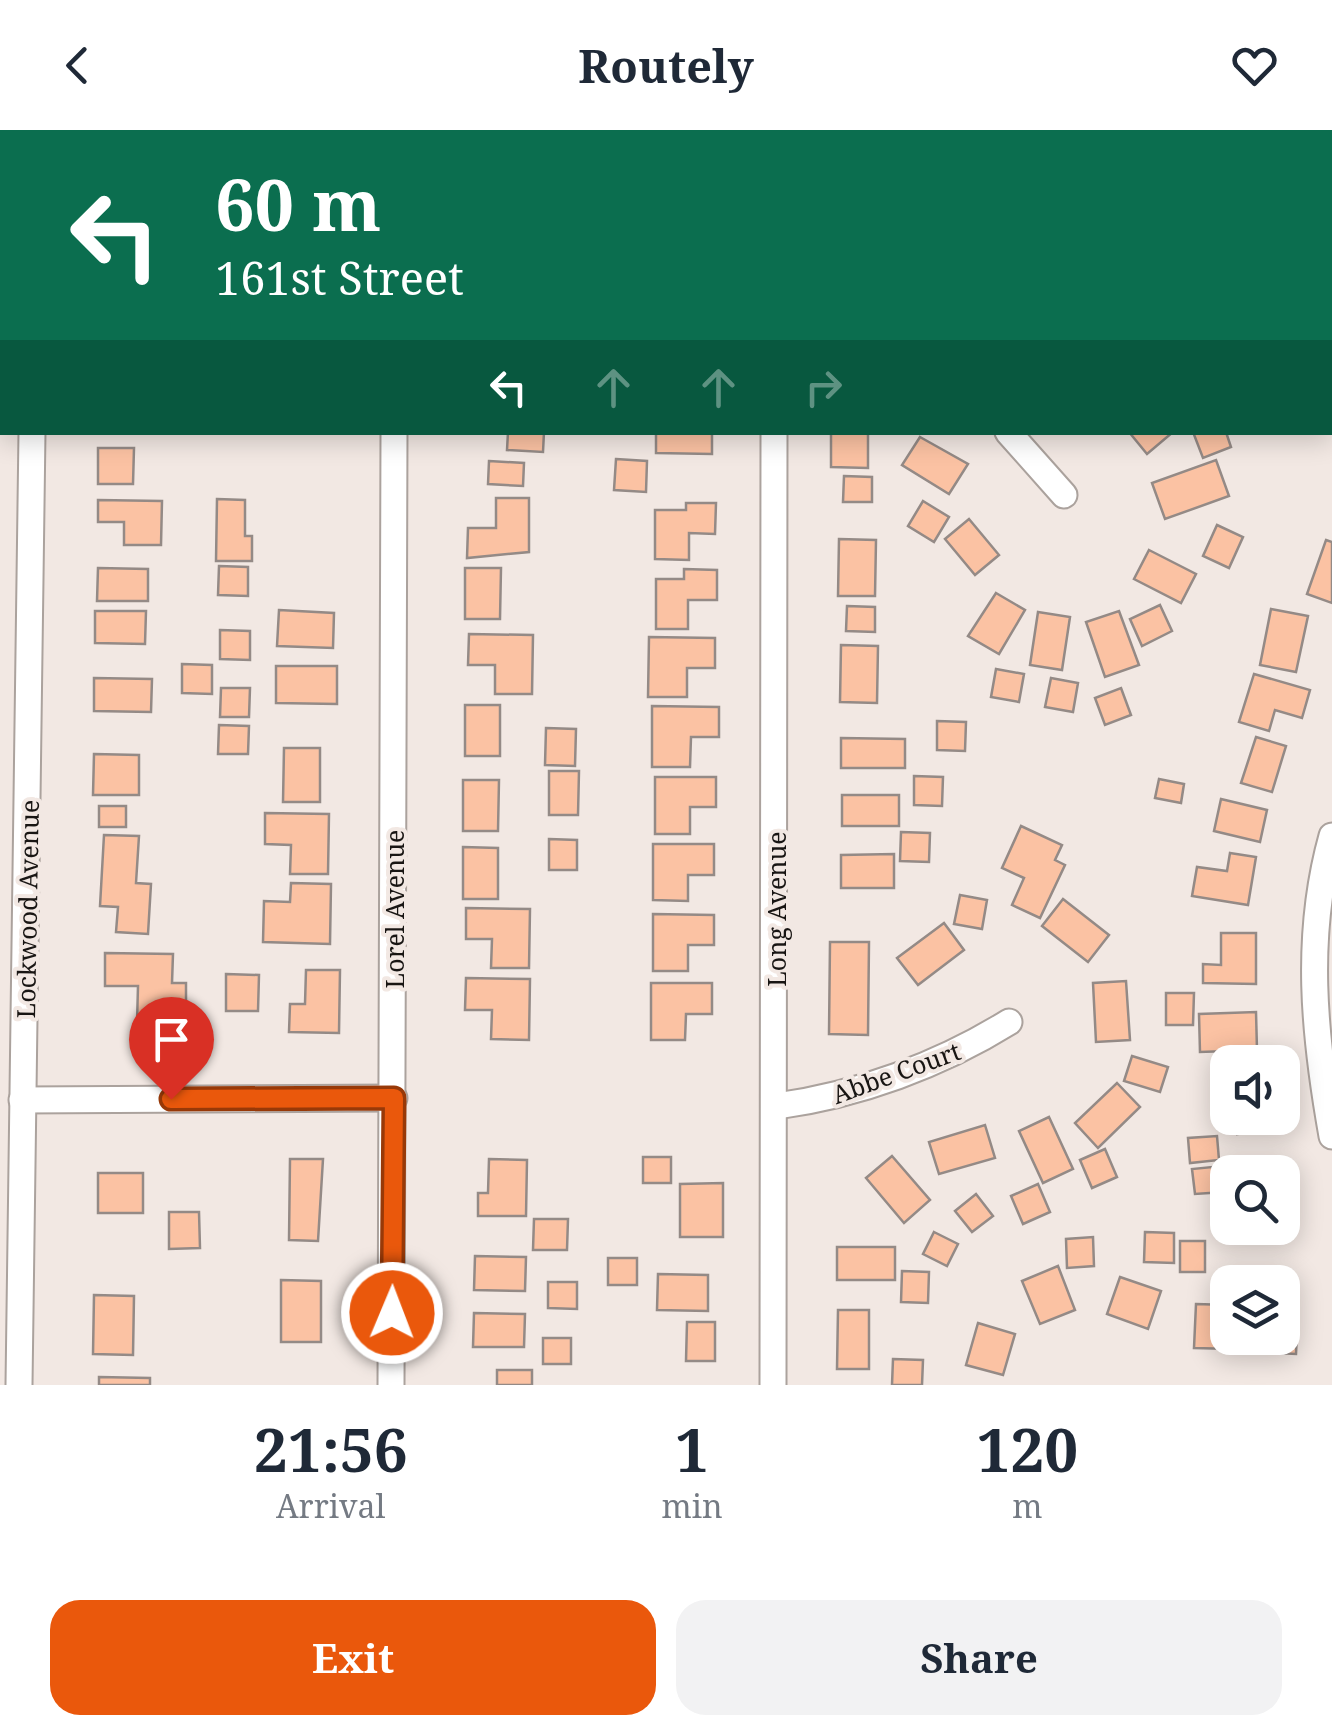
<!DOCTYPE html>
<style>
body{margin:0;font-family:"Noto Serif",serif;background:#f2f2f3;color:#1f2937;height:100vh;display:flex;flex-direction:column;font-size:38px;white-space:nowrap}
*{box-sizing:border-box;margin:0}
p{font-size:32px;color:#747a83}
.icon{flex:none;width:55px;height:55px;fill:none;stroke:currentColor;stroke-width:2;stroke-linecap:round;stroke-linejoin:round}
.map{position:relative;height:1255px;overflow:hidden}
.drawer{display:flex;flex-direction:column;background:#fff;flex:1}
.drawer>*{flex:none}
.hud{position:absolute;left:0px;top:0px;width:1332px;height:305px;box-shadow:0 5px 25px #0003;background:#0b6e4f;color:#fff;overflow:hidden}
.fabs{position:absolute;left:1210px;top:915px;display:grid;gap:20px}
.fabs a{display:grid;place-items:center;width:90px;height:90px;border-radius:20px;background:#fff;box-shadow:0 5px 25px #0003;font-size:50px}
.pin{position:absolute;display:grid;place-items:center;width:85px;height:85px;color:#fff;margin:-102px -42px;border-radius:50% 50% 50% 0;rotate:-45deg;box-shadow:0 0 10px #0007}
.pin .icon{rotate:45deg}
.me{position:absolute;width:110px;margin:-55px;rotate:1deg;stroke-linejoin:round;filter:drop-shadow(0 0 8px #0008)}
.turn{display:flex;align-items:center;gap:35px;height:210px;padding:0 50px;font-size:45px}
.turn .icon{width:130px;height:130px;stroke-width:2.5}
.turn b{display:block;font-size:70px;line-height:85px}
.lanes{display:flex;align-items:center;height:95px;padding:0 50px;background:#0003;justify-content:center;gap:50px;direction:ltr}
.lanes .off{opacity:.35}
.eta{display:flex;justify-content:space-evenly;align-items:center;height:170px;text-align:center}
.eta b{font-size:60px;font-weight:700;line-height:70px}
.primary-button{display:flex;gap:20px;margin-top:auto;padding:20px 50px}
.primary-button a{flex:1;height:115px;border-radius:30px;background:#ea580c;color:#fff;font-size:40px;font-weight:700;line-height:115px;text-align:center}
.primary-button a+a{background:#f2f2f3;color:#1f2937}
header{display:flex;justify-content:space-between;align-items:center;height:130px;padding:0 50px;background:#fff;font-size:45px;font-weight:700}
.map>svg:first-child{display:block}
.green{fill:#e4a887}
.building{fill:#fbc2a3;stroke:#948a86;stroke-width:2.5}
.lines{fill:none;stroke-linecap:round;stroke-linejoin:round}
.minor-casing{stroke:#aba29d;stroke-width:29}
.minor{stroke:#fff;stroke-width:25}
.route-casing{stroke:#983908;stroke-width:25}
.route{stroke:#ea580c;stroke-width:18}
.labels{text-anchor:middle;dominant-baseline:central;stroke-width:8;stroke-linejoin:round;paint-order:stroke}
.street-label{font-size:25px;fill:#181513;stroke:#f2e8e3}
</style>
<header><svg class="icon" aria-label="back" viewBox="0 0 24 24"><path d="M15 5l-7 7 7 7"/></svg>Routely<svg class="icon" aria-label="heart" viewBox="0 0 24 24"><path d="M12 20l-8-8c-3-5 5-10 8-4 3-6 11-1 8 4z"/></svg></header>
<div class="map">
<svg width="1332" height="1255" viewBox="0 0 1332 1255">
<rect width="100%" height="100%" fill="#f2e8e3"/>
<path class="green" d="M 808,0 L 1162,0 L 1163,2 L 817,2 Z"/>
<g class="building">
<path d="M 508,302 L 544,302 L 543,322 L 507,320 Z"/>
<path d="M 656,302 L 712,302 L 712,324 L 656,323 Z"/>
<path d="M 831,302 L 868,302 L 868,338 L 831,337 Z"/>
<path d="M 1129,302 L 1173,302 L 1147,324 Z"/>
<path d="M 1193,302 L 1226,302 L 1231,317 L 1203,328 Z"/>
<path d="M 920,307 L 968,334 L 949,364 L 902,335 Z"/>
<path d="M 98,318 L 134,318 L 133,354 L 98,354 Z"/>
<path d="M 616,329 L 647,331 L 646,362 L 614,360 Z"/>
<path d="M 1216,330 L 1229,366 L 1165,389 L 1152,353 Z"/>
<path d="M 489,331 L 524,333 L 523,356 L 488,354 Z"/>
<path d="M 844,346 L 872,347 L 872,372 L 843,372 Z"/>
<path d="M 496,368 L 529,368 L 529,422 L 467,428 L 468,398 L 496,398 Z"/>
<path d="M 217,369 L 245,370 L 245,406 L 252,406 L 252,431 L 216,431 Z"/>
<path d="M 98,370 L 162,371 L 161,415 L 124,415 L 124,392 L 98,392 Z"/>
<path d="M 923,371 L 949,387 L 934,412 L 908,396 Z"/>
<path d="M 686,373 L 716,373 L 715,404 L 689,403 L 689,430 L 655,429 L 655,380 L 686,380 Z"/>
<path d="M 969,389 L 999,425 L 975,445 L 945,409 Z"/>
<path d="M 1217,395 L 1243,407 L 1229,438 L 1203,426 Z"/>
<path d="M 839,409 L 876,410 L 875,466 L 838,466 Z"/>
<path d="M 1326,410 L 1332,412 L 1332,473 L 1307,464 Z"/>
<path d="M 1149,420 L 1196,444 L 1181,473 L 1134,449 Z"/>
<path d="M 219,436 L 248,437 L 248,466 L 218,465 Z"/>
<path d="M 98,438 L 148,439 L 148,471 L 97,471 Z"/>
<path d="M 465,438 L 501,438 L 500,489 L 465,489 Z"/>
<path d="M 684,439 L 717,440 L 717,470 L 688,470 L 688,499 L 656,499 L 656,449 L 684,449 Z"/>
<path d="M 996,463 L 1025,480 L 999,524 L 968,506 Z"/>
<path d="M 1160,475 L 1172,501 L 1142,516 L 1130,489 Z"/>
<path d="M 847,476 L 875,477 L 875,502 L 846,501 Z"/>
<path d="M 1271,479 L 1308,486 L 1296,542 L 1260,535 Z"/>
<path d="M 279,480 L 334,483 L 333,518 L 277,516 Z"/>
<path d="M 95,481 L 146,481 L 145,514 L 95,513 Z"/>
<path d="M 1119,481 L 1139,535 L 1105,547 L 1086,492 Z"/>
<path d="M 1038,482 L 1070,487 L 1062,540 L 1030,535 Z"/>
<path d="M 220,500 L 250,501 L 250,530 L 220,529 Z"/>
<path d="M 469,504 L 533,505 L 532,564 L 495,564 L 495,535 L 468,535 Z"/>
<path d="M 649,507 L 715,508 L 715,538 L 687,538 L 687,567 L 648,567 Z"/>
<path d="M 841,515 L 878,516 L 877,573 L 840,572 Z"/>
<path d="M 182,534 L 212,535 L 212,564 L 182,563 Z"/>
<path d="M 276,536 L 337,536 L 337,574 L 276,573 Z"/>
<path d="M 996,539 L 1024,544 L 1019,572 L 991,567 Z"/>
<path d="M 1254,544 L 1310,560 L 1302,588 L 1275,580 L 1269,601 L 1239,592 Z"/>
<path d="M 94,548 L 152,549 L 151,582 L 94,581 Z"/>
<path d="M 1051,548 L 1078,553 L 1073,582 L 1045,577 Z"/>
<path d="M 221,558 L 250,558 L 249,587 L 220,587 Z"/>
<path d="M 1121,558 L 1131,585 L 1105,595 L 1095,568 Z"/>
<rect x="465" y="575" width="35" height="51"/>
<path d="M 652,576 L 719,577 L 719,607 L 691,607 L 690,637 L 652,637 Z"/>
<path d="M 937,591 L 966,592 L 965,621 L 937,620 Z"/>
<path d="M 219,595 L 249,596 L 248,624 L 218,624 Z"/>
<path d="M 546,598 L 576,599 L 575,636 L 545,635 Z"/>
<path d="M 1256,607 L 1286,616 L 1272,662 L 1241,653 Z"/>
<path d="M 841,608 L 905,609 L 905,638 L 841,638 Z"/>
<path d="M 284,618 L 320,618 L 320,672 L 283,672 Z"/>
<path d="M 94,624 L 139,625 L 139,665 L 93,665 Z"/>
<path d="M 549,641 L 579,641 L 578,685 L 549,685 Z"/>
<path d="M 914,646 L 943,647 L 942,676 L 914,675 Z"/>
<path d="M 655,647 L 716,647 L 716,677 L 690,677 L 690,704 L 655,704 Z"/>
<path d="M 1159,649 L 1184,654 L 1181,673 L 1155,668 Z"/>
<path d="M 463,650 L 499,650 L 498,701 L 463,701 Z"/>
<rect x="842" y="665" width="57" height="31"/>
<path d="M 1221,669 L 1267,680 L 1260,712 L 1214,701 Z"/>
<rect x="99" y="676" width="27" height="21"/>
<path d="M 265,683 L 329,684 L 328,744 L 290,744 L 291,715 L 265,714 Z"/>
<path d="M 1021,696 L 1062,715 L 1055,730 L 1065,735 L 1040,788 L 1012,775 L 1024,748 L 1002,738 Z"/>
<path d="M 901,702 L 930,703 L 929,732 L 900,731 Z"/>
<path d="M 104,705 L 139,706 L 136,753 L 151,754 L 148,804 L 116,802 L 118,777 L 100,776 Z"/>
<path d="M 549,709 L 577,710 L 577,740 L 549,740 Z"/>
<path d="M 653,714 L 714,714 L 714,745 L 688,745 L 688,771 L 653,770 Z"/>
<path d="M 463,717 L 498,718 L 498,769 L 463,769 Z"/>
<path d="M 1230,723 L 1256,727 L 1248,775 L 1192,766 L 1197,737 L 1227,741 Z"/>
<path d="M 894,724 L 894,758 L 841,758 L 841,725 Z"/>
<path d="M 291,753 L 331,754 L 330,814 L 263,812 L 264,771 L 290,772 Z"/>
<path d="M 960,765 L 987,770 L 982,799 L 954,794 Z"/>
<path d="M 1063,769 L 1109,805 L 1088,832 L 1042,796 Z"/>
<path d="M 466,778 L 530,779 L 529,838 L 491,838 L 492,809 L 466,809 Z"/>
<path d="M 653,784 L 714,785 L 714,815 L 688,815 L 688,841 L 653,841 Z"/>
<path d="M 944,793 L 964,820 L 918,855 L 897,828 Z"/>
<path d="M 1221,803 L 1256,803 L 1256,854 L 1203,853 L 1203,834 L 1221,835 Z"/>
<path d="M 830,812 L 869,812 L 868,905 L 829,904 Z"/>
<path d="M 105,823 L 173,824 L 172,853 L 186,853 L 186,882 L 173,882 L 173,893 L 137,893 L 138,856 L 105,856 Z"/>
<path d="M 306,840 L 340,840 L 339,903 L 289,902 L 290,874 L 305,874 Z"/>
<path d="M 226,844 L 259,845 L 258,881 L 226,881 Z"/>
<path d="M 466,848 L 530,849 L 529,910 L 491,909 L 492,880 L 465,880 Z"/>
<path d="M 1126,851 L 1130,910 L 1096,912 L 1093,853 Z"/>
<path d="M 651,853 L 712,853 L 712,884 L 686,884 L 685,910 L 651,910 Z"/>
<path d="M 1166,863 L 1194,863 L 1193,895 L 1166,895 Z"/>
<path d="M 1256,882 L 1257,920 L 1200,922 L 1199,884 Z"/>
<path d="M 1132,926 L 1168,937 L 1160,962 L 1124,951 Z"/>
<path d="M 1117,953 L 1140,977 L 1098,1018 L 1075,993 Z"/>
<path d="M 1049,987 L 1073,1039 L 1043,1053 L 1019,1001 Z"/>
<path d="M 1234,988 L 1268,988 L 1270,999 L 1237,1004 Z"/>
<path d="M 985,995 L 995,1028 L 939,1044 L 929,1012 Z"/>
<path d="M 1217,1006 L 1219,1030 L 1190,1033 L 1188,1008 Z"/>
<path d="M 1105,1019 L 1117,1047 L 1092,1058 L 1080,1030 Z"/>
<path d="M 892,1026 L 930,1070 L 904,1093 L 866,1048 Z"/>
<rect x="643" y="1027" width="28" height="26"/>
<path d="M 290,1029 L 323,1029 L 318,1111 L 289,1110 Z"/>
<path d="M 489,1029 L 527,1030 L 526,1086 L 478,1086 L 478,1063 L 488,1063 Z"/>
<path d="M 1222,1036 L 1224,1062 L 1195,1064 L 1192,1039 Z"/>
<rect x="98" y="1043" width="45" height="40"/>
<path d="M 1282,1046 L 1291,1092 L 1282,1093 Z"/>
<path d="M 723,1053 L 723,1107 L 680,1107 L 680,1054 Z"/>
<path d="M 1038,1054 L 1050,1082 L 1023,1094 L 1011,1066 Z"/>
<path d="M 976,1064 L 993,1086 L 972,1102 L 955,1081 Z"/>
<path d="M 169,1082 L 199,1082 L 200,1118 L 169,1119 Z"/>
<path d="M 534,1089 L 568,1089 L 567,1120 L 533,1120 Z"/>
<path d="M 934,1102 L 958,1114 L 947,1136 L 923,1124 Z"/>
<path d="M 1145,1102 L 1174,1103 L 1174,1133 L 1144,1132 Z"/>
<path d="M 1093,1107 L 1094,1136 L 1067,1138 L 1066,1109 Z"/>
<rect x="1180" y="1111" width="25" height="31"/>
<rect x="837" y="1117" width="58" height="33"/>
<path d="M 475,1126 L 526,1127 L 525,1161 L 474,1160 Z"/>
<rect x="608" y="1128" width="29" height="27"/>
<path d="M 1058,1136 L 1075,1180 L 1040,1194 L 1022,1151 Z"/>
<path d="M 902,1141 L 929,1142 L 928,1173 L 901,1172 Z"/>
<rect x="1249" y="1141" width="33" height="11"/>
<path d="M 658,1144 L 708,1145 L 708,1181 L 657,1180 Z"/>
<path d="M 1120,1147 L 1161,1161 L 1148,1199 L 1107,1184 Z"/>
<path d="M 281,1150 L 321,1151 L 321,1212 L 281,1212 Z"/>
<path d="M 548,1152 L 577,1152 L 577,1179 L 548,1178 Z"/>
<path d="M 94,1165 L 134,1166 L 133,1225 L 93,1224 Z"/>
<path d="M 1196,1174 L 1228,1175 L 1228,1208 L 1233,1208 L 1233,1219 L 1194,1218 Z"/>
<path d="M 1282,1179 L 1298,1180 L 1296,1224 L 1258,1222 L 1258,1208 L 1282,1208 Z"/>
<path d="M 838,1180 L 869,1180 L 869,1239 L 837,1239 Z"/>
<path d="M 474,1183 L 525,1184 L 524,1217 L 473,1217 Z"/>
<path d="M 687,1192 L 715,1192 L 715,1231 L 686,1231 Z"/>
<path d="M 978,1193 L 1015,1204 L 1003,1245 L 966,1235 Z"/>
<rect x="543" y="1208" width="28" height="26"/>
<path d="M 893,1229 L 923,1230 L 922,1255 L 892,1255 Z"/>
<rect x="497" y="1240" width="35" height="15"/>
<path d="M 99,1247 L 150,1248 L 150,1255 L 99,1255 Z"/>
</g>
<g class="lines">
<g class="minor-casing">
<g id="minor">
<path d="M 35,2 L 36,0"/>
<path d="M 396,2 L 396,0"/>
<path d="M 777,2 L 777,0"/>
<path d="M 0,200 L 2,200"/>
<path d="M 1008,302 L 1064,365"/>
<path d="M 1332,706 C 1304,806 1314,905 1332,1006"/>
<path d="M 22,970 L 394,968"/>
<path d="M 777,976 C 858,965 940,935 1009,892"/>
<path d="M 19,1255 L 32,302"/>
<path d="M 391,1255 L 394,302"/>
<path d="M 773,1255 L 774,302"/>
</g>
</g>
<use href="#minor" class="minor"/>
</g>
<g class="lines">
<g class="route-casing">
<path id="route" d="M 171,969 L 394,968 L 392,1183"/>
</g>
<use href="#route" class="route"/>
</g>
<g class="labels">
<g class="street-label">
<text transform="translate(27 779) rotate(-89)">Lockwood Avenue</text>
<text transform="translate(394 779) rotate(-90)">Lorel Avenue</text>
<text transform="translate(776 779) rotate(-90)">Long Avenue</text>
<text transform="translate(896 942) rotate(-20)">Abbe Court</text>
</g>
</g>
</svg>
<div class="fabs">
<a><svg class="icon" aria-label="sound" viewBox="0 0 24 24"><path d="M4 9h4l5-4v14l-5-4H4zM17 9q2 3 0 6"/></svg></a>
<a><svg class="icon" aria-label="search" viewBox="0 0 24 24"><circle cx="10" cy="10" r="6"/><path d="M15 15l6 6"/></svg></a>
<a><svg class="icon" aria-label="layers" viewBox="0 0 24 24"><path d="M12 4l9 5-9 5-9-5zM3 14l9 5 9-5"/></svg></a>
</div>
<div class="pin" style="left:171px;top:969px;background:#d93025"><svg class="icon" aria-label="arrive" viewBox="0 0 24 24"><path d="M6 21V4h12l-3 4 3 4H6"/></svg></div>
<svg class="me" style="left:392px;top:1183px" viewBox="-20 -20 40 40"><circle r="17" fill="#ea580c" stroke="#fff" stroke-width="3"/><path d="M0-11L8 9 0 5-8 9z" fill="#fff"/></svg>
<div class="hud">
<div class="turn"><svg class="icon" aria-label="left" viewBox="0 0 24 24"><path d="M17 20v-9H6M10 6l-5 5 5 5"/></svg><div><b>60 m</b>161st Street</div></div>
<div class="lanes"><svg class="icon" aria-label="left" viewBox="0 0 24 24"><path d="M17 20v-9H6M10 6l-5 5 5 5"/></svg><svg class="icon off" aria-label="ahead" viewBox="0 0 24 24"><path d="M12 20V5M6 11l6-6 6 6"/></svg><svg class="icon off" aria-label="ahead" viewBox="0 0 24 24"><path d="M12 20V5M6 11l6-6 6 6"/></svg><svg class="icon off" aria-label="right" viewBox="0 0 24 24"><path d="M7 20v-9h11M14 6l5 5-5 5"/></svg></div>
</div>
</div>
<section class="drawer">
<div class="eta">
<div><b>21:56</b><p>Arrival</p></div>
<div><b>1</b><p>min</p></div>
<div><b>120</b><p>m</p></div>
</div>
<div class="primary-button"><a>Exit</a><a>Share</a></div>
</section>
